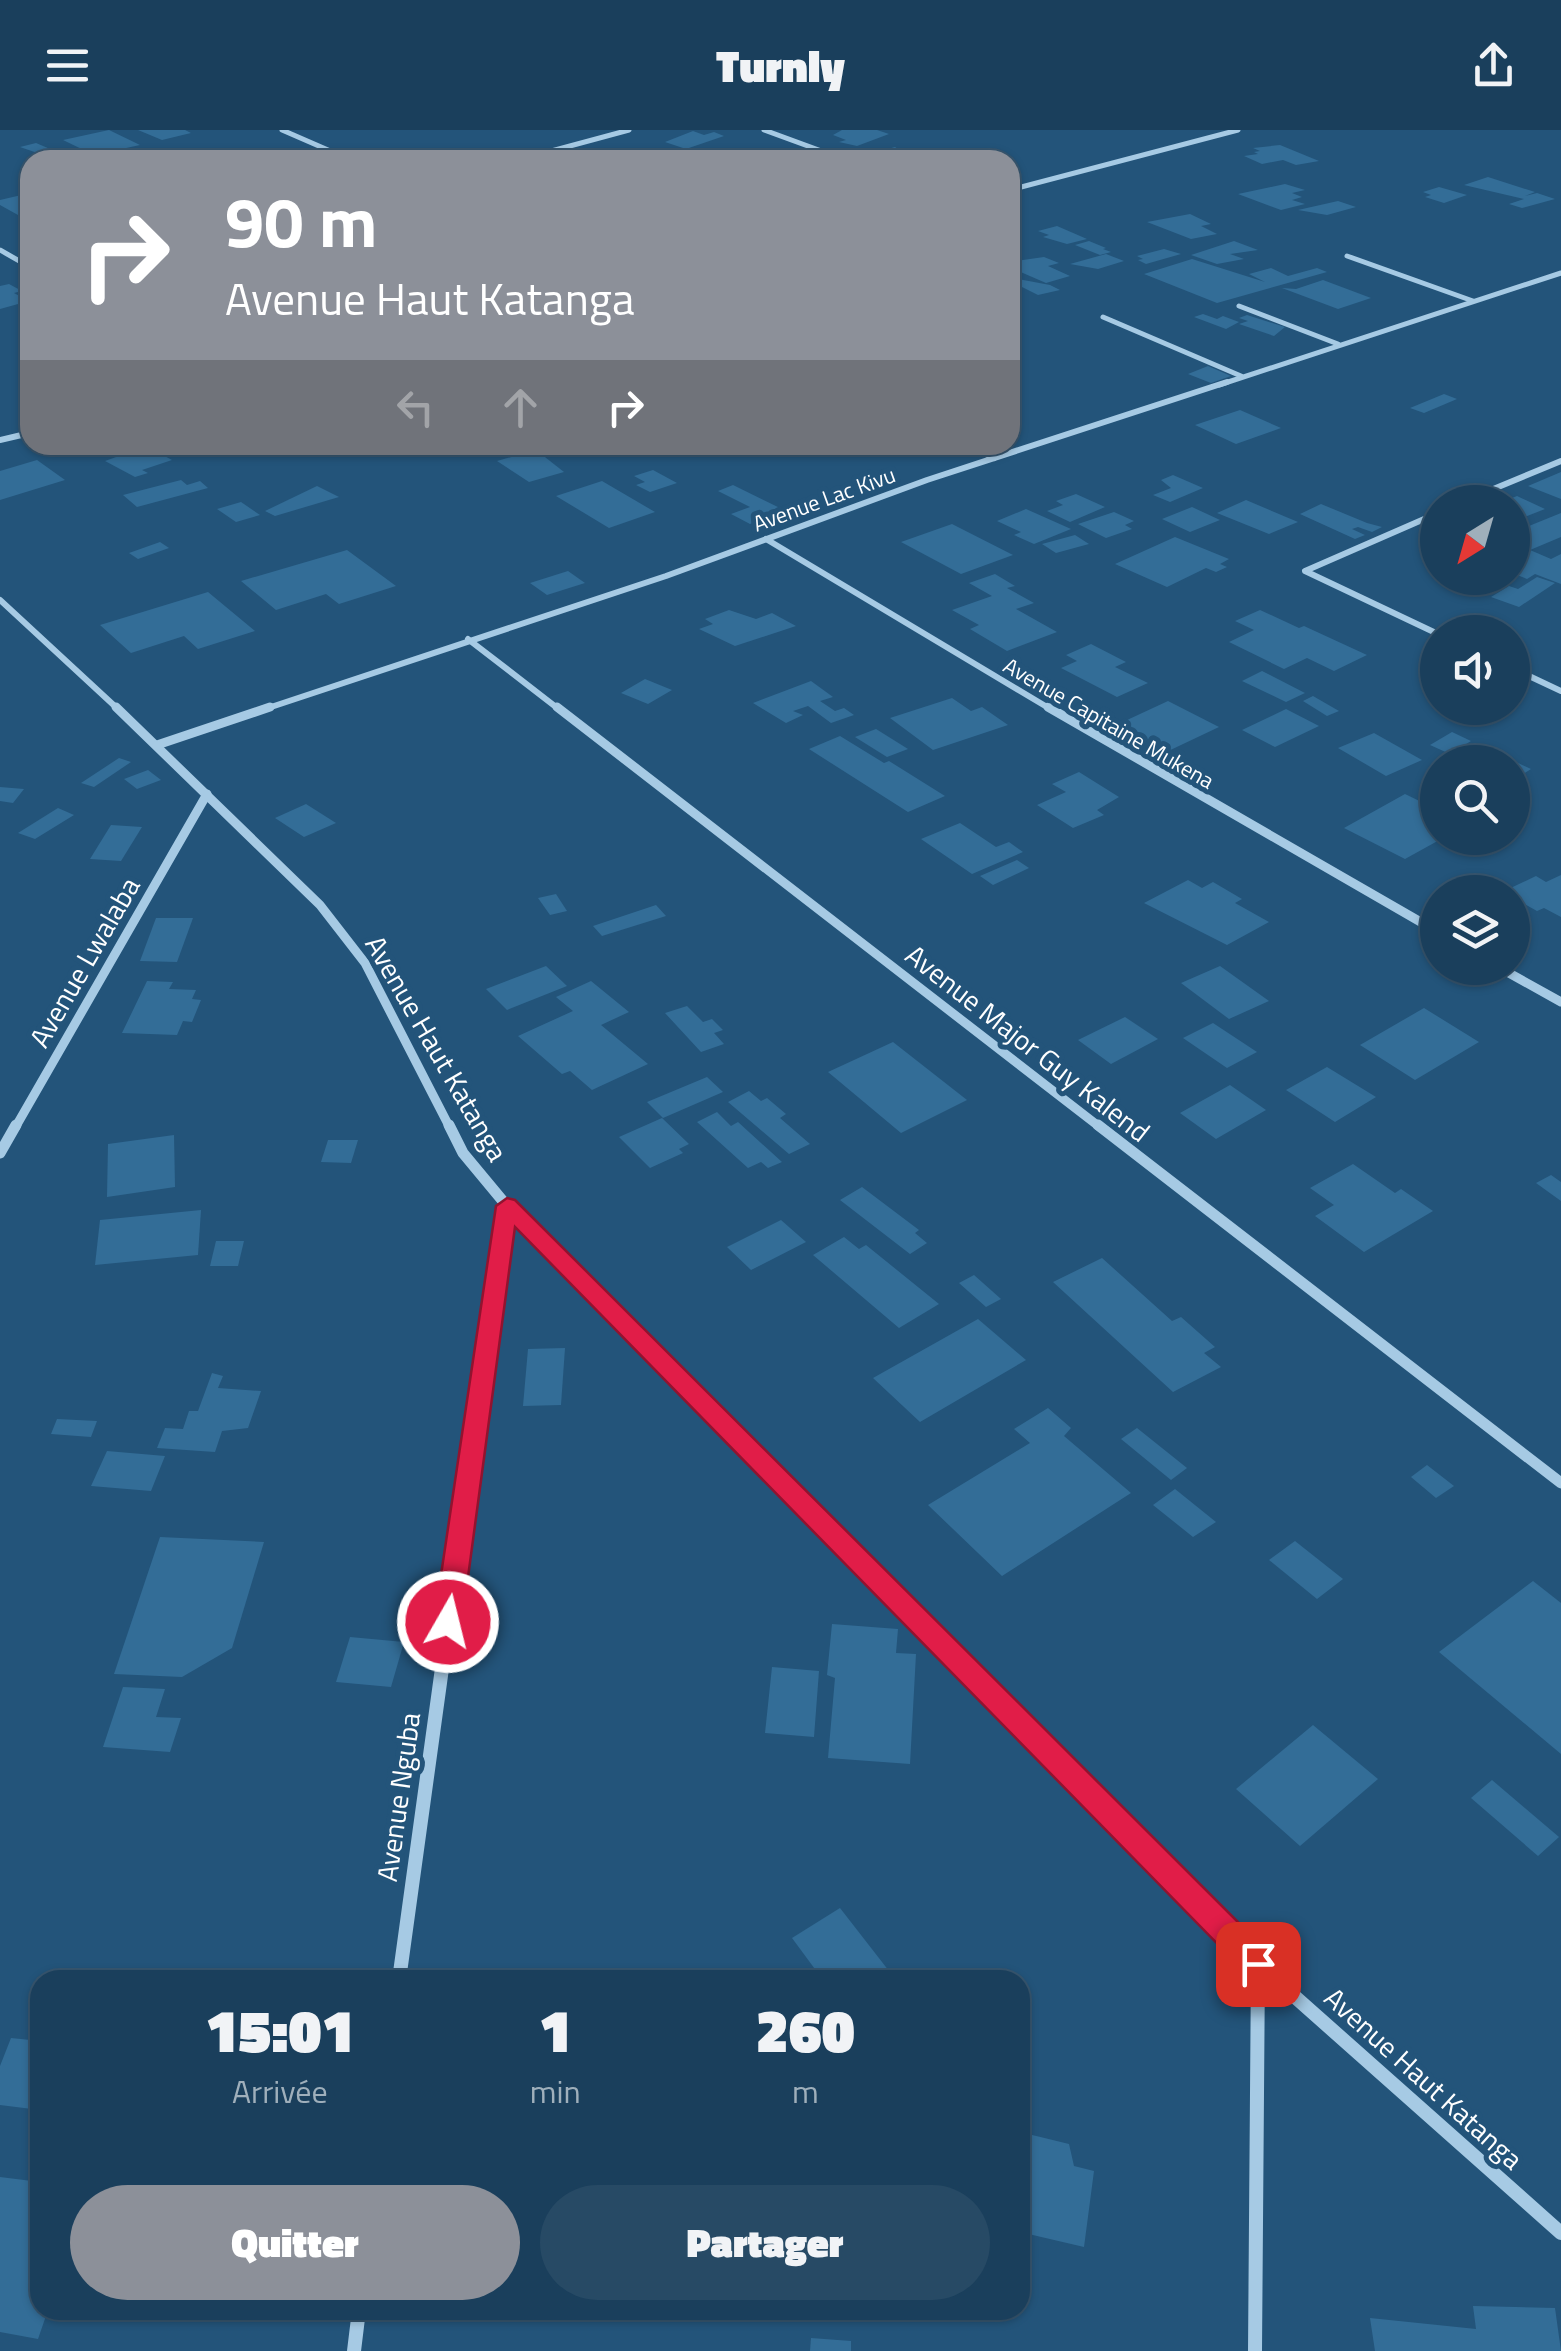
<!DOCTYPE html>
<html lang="fr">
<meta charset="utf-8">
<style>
body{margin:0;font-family:"Titillium Web",sans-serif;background:#274a65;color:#f1f3f6;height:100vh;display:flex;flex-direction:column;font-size:38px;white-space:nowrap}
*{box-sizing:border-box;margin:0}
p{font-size:32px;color:#9fafbb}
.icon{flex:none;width:55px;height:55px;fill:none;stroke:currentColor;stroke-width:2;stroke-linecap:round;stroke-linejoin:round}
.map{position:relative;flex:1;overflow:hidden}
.details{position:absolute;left:30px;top:1840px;width:1000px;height:350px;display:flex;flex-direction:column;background:#1a3f5c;border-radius:30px;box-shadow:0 2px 8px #0004,0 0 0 2px #385872}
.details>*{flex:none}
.top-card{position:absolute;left:20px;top:20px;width:1000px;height:305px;border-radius:30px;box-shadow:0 2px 8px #0004,0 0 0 2px #385872;background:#8c9099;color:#fff;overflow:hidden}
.needle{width:65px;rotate:217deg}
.tools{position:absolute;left:1420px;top:355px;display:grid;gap:20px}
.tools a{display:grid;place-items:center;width:110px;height:110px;border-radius:50%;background:#1a3f5c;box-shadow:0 2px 8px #0004,0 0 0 2px #385872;font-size:50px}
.pin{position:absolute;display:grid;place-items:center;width:85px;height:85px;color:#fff;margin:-42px;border-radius:20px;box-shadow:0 5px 15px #0006}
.me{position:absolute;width:110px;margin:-55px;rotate:8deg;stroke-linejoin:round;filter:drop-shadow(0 0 8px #0008)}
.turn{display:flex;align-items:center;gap:35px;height:210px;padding:0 40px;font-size:45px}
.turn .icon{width:130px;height:130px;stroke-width:2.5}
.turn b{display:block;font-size:70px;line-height:85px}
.lanes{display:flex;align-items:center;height:95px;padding:0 40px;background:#0003;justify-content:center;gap:50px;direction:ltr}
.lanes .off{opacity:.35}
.eta{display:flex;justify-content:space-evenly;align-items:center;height:170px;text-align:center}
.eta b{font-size:60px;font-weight:800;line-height:70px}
.primary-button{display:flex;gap:20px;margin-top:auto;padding:20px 40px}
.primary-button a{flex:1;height:115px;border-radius:60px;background:#8c9099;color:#fff;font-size:40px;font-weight:800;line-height:115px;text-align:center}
.primary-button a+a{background:#274a65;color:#f1f3f6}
header{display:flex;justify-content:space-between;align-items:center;height:130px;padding:0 40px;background:#1a3f5c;font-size:45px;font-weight:800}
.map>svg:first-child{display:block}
.building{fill:#336d97}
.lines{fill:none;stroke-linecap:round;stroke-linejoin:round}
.street-far4{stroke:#a6cae4;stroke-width:5}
.street-far3{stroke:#a6cae4;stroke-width:6}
.street-far2{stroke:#a6cae4;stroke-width:9}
.street-far1{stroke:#a6cae4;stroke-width:11}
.street{stroke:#a6cae4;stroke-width:14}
.route{fill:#e11d48;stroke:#92132f;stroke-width:2.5}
.labels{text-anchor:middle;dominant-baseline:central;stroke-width:10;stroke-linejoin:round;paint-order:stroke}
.far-street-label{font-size:22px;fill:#fff;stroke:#23547a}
.street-label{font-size:28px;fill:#fff;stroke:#23547a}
</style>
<header><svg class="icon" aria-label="menu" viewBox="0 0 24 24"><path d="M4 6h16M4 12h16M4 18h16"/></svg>Turnly<svg class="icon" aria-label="share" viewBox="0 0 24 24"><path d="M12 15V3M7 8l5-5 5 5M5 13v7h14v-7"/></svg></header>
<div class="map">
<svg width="1561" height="2221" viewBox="0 0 1561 2221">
<rect width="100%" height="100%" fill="#23547a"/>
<g class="building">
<path d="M 109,0 L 140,15 L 94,25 L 63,10 Z"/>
<path d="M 138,0 L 185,0 L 191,3 L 162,10 Z"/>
<path d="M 842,0 L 877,0 L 889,4 L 857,16 L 839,12 L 846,10 L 833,5 Z"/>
<path d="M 693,1 L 704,5 L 714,2 L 724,6 L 686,19 L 665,12 Z"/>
<path d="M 36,13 L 62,24 L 49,27 L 20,17 Z"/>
<path d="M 1280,15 L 1319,31 L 1296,35 L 1283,30 L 1262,34 L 1244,26 L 1258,24 L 1254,22 L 1260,21 L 1253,18 Z"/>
<path d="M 895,17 L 905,24 L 885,30 L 862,26 Z"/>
<path d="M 1488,47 L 1535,62 L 1525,66 L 1537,63 L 1555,69 L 1522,78 L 1509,74 L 1524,69 L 1464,55 Z"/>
<path d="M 1285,54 L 1305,60 L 1292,63 L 1302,67 L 1292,70 L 1305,74 L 1281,80 L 1238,64 Z"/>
<path d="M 1439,57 L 1467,65 L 1444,73 L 1425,67 L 1431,65 L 1423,62 Z"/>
<path d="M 30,63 L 30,82 L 18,85 L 0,75 L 0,70 Z"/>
<path d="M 1338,71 L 1356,77 L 1327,85 L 1298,80 Z"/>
<path d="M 1190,84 L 1211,94 L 1201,96 L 1217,104 L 1191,109 L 1147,92 Z"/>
<path d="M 1057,96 L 1087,109 L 1067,114 L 1043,107 L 1049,105 L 1038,101 Z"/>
<path d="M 1089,111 L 1106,118 L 1103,119 L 1111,122 L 1100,125 L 1075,115 Z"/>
<path d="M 1234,111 L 1258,120 L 1230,124 L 1244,129 L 1217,134 L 1191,125 Z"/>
<path d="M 1164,119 L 1181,124 L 1146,134 L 1138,130 L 1143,129 L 1137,126 Z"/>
<path d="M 1106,124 L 1124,131 L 1098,139 L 1070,134 Z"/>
<path d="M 1044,127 L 1059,133 L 1048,136 L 1070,146 L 1046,153 L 1016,140 L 1010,142 L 1010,132 Z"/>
<path d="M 1192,129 L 1265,152 L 1249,144 L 1271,138 L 1288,146 L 1317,138 L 1327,142 L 1217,173 L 1144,144 Z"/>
<path d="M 1018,149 L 1050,155 L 1060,160 L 1038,165 L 1010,151 Z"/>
<path d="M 1323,150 L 1371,168 L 1338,179 L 1282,158 L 1296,159 Z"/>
<path d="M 9,154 L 22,161 L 14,163 L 29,171 L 0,179 L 0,156 Z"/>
<path d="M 1203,184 L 1217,189 L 1223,186 L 1239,192 L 1226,199 L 1194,187 Z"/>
<path d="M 1247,185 L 1285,197 L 1274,206 L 1239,194 L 1248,191 L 1239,188 Z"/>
<path d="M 1208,236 L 1231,246 L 1211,253 L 1188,244 Z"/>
<path d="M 1444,264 L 1457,269 L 1424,283 L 1410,278 Z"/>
<path d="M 1240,280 L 1281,298 L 1236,314 L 1195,295 Z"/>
<path d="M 137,315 L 144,315 L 172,330 L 142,340 L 148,343 L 135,347 L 105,331 L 119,326 L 114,323 Z"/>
<path d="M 536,320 L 564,342 L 529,352 L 497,331 Z"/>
<path d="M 37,330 L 65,350 L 0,370 L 0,341 Z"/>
<path d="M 653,340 L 677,353 L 650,362 L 636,355 L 645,352 L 634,346 Z"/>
<path d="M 1561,342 L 1561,369 L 1528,356 Z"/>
<path d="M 1173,345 L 1203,358 L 1170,372 L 1153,365 L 1171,358 L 1161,350 Z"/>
<path d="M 181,350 L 187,355 L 200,351 L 208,358 L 137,377 L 123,365 Z"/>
<path d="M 602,351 L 655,382 L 609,398 L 556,366 Z"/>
<path d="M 733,355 L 784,380 L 750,394 L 731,384 L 750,377 L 718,361 Z"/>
<path d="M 317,356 L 339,367 L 275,386 L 265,381 Z"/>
<path d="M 1076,364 L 1105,377 L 1070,392 L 1047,381 L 1063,375 L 1056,371 Z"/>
<path d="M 1517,366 L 1545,379 L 1512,392 L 1512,372 L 1502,372 Z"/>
<path d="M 1246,370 L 1298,392 L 1269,404 L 1217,383 Z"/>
<path d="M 241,372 L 260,385 L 236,392 L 217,379 Z"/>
<path d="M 1321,374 L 1367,393 L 1382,397 L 1372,402 L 1358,397 L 1352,399 L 1365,405 L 1355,409 L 1300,384 Z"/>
<path d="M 1192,377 L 1220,390 L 1190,402 L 1162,389 Z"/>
<path d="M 1026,379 L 1071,399 L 1034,414 L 1014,405 L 1021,402 L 997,391 Z"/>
<path d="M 1114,382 L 1134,391 L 1125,395 L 1132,399 L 1106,408 L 1078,394 Z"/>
<path d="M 1561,383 L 1561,407 L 1530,420 L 1551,429 L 1561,424 L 1561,454 L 1535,444 L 1527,449 L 1512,443 L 1512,403 Z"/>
<path d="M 952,394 L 1013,425 L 961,444 L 901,412 Z"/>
<path d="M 1075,405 L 1089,414 L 1056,423 L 1042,414 Z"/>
<path d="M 1175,407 L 1229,429 L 1220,434 L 1227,437 L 1216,442 L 1206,438 L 1167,457 L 1115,434 Z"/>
<path d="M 160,412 L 169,418 L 138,429 L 129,423 Z"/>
<path d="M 347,420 L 396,456 L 339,474 L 326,464 L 276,480 L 241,451 Z"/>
<path d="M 568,441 L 585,453 L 547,465 L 530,453 Z"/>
<path d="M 995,444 L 1015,456 L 1007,458 L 1034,473 L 1016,479 L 1057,502 L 1007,521 L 970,499 L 979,495 L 952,480 L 992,466 L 969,453 Z"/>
<path d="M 1537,447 L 1555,453 L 1519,477 L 1491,467 L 1509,456 L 1518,459 Z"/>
<path d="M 208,462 L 255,501 L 198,519 L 184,506 L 131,523 L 100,495 Z"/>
<path d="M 729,480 L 756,489 L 772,483 L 796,496 L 735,516 L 699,499 L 713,494 L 705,489 Z"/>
<path d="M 1260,480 L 1299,498 L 1304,496 L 1367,525 L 1334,541 L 1307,528 L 1284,539 L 1229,512 L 1254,500 L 1235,491 Z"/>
<path d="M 1091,514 L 1126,532 L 1115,537 L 1148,553 L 1117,567 L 1061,538 L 1077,531 L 1066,525 Z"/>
<path d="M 1262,541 L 1305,563 L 1286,572 L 1242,551 Z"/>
<path d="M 645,549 L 672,560 L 648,574 L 621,563 Z"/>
<path d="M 811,551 L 833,567 L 820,571 L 835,581 L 844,578 L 854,585 L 831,593 L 808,576 L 793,581 L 803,585 L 786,593 L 753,573 Z"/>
<path d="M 1313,566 L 1339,581 L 1327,586 L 1303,571 Z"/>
<path d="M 952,568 L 971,581 L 982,577 L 1008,595 L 933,620 L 890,588 Z"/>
<path d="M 1168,571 L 1219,597 L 1162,624 L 1112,597 Z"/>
<path d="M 1286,579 L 1319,596 L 1275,617 L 1242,600 Z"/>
<path d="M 876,599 L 908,619 L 887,627 L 855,607 Z"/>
<path d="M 1452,602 L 1471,611 L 1450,624 L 1430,615 Z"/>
<path d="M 1374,603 L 1422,630 L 1386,646 L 1338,618 Z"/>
<path d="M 840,606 L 884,633 L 889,631 L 945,666 L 908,682 L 809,619 Z"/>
<path d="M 1494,623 L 1516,632 L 1531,639 L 1512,651 L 1512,632 L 1479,632 Z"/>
<path d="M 119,628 L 131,632 L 94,657 L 81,653 Z"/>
<path d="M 148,640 L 161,650 L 137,659 L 124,649 Z"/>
<path d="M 1079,642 L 1119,667 L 1097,680 L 1104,685 L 1073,698 L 1037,675 L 1066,662 L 1052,654 Z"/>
<path d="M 0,657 L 24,659 L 13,673 L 0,671 Z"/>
<path d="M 1405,664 L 1438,680 L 1438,700 L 1433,703 L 1443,708 L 1405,729 L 1344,698 Z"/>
<path d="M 306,674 L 336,693 L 304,707 L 275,688 Z"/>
<path d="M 58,678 L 74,685 L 35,709 L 18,703 Z"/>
<path d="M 960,693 L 996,717 L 1009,712 L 1023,722 L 972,744 L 921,709 Z"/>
<path d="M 111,695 L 142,697 L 121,731 L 90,729 Z"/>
<path d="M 1017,730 L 1029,738 L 993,755 L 980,746 Z"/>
<path d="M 1561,745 L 1561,787 L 1544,778 L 1537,781 L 1512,767 L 1512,762 L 1502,762 L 1536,746 L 1546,752 Z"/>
<path d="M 1188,750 L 1202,758 L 1213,752 L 1242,769 L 1235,773 L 1269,792 L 1227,815 L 1144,773 Z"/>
<path d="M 556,764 L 567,781 L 550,785 L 538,768 Z"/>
<path d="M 656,775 L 666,786 L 602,806 L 593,796 Z"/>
<path d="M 156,788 L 193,788 L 177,832 L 140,831 Z"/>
<path d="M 546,836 L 567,856 L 507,880 L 486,859 Z"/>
<path d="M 1220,836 L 1269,871 L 1229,889 L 1181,853 Z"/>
<path d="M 147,851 L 173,852 L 169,859 L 196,860 L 192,869 L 201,870 L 192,892 L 183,891 L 177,905 L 122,903 Z"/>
<path d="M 591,851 L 629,882 L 601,895 L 648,934 L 592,960 L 570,941 L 562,944 L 518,906 L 573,881 L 556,867 Z"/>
<path d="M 687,876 L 703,892 L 712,889 L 723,900 L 714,903 L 724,914 L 701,922 L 665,883 Z"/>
<path d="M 1424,878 L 1479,912 L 1415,950 L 1360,915 Z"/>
<path d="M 1125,887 L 1158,909 L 1111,934 L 1078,910 Z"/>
<path d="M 1213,893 L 1257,922 L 1227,938 L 1183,908 Z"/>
<path d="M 893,912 L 967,970 L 901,1003 L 828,942 Z"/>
<path d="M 1327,937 L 1376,967 L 1335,992 L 1286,960 Z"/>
<path d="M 707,947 L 723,962 L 663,988 L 647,972 Z"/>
<path d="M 1230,955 L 1266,980 L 1216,1009 L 1180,983 Z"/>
<path d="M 749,961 L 761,971 L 767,968 L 786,984 L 780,988 L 810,1014 L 789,1024 L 728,972 Z"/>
<path d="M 717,982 L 731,996 L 738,992 L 782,1032 L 768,1038 L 761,1032 L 748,1038 L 697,992 Z"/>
<path d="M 662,988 L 689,1014 L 679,1019 L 683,1023 L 650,1038 L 619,1007 Z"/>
<path d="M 174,1005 L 175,1057 L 107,1067 L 108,1014 Z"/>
<path d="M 328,1010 L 358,1010 L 351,1033 L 321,1032 Z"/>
<path d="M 1353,1034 L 1395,1063 L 1401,1059 L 1433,1081 L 1364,1122 L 1315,1086 L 1334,1075 L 1310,1058 Z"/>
<path d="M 1551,1045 L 1561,1052 L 1561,1071 L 1536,1053 Z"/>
<path d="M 862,1057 L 919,1100 L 915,1103 L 927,1113 L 910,1124 L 840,1070 Z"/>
<path d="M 201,1080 L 198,1125 L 95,1135 L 100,1090 Z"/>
<path d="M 781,1090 L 806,1112 L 751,1140 L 727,1117 Z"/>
<path d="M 844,1107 L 859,1119 L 866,1115 L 939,1174 L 899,1198 L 813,1125 Z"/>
<path d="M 216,1111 L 244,1111 L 238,1136 L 210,1136 Z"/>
<path d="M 1102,1128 L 1172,1191 L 1181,1187 L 1215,1217 L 1204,1223 L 1221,1237 L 1173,1262 L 1053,1152 Z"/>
<path d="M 974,1145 L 1001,1169 L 986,1177 L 959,1153 Z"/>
<path d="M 978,1189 L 1026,1230 L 920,1292 L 873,1248 Z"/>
<path d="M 565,1218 L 561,1275 L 523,1276 L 528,1219 Z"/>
<path d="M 212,1243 L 223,1246 L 218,1258 L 261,1261 L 248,1298 L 222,1301 L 215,1322 L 157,1318 L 165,1298 L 183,1299 L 189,1281 L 198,1281 Z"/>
<path d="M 1048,1278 L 1071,1298 L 1064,1306 L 1131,1363 L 1002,1446 L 928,1375 L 1030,1313 L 1014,1299 Z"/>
<path d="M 57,1289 L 97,1291 L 91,1307 L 51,1304 Z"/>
<path d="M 1137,1298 L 1187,1338 L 1171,1350 L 1121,1309 Z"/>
<path d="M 107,1321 L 165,1326 L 151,1361 L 91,1356 Z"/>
<path d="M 1427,1335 L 1454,1356 L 1436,1368 L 1411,1347 Z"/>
<path d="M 1175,1359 L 1216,1392 L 1193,1407 L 1153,1375 Z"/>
<path d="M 160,1407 L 264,1412 L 232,1518 L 182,1547 L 114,1544 Z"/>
<path d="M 1295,1411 L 1343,1449 L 1317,1469 L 1269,1430 Z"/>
<path d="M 1533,1451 L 1561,1473 L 1561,1624 L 1439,1522 Z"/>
<path d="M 832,1494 L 898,1499 L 896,1523 L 916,1524 L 910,1634 L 828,1628 L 835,1548 L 827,1545 Z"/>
<path d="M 350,1507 L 404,1512 L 391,1557 L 336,1552 Z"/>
<path d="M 772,1537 L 819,1541 L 814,1607 L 765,1603 Z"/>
<path d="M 123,1557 L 165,1559 L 156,1587 L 181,1588 L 170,1622 L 103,1617 Z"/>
<path d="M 1313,1595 L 1378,1649 L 1300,1716 L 1236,1659 Z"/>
<path d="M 1492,1650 L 1559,1707 L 1538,1726 L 1471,1668 Z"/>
<path d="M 840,1778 L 896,1850 L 823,1850 L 792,1808 Z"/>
<path d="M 11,1908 L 40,1911 L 40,1975 L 37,1974 L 40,1980 L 0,1975 L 0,1936 Z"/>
<path d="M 1020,2002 L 1069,2014 L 1074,2036 L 1094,2041 L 1084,2117 L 1020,2102 Z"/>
<path d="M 0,2047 L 40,2052 L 40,2180 L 48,2180 L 38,2209 L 0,2202 Z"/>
<path d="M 1473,2176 L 1555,2178 L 1561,2221 L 1375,2221 L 1370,2188 L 1476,2199 Z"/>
<path d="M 811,2208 L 851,2211 L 851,2221 L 810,2221 Z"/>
</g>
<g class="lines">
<g class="street-far4">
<path d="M 282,0 L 351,30"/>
<path d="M 764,0 L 846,30"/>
<path d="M 518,30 L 629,0"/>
<path d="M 1010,60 L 1238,0"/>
<path d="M 0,120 L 30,137"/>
<path d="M 1347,126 L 1473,171"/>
<path d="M 1239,176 L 1338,214"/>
<path d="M 1103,187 L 1241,246"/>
<path d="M 1219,255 L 1561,143"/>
</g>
<g class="street-far3">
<path d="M 0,310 L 30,303"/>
<path d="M 969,315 L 994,328"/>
<path d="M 1462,372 L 1561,331"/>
<path d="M 1438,383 L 1305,441 L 1438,504"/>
<path d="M 766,409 L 1052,580"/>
<path d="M 0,470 L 119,580"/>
<path d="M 468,509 L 560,580"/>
<path d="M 1512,538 L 1561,561"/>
<path d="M 262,580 L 666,446 L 927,350 L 1227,252"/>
</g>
<g class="street-far2">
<path d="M 116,577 L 320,775 L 365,833 L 450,998"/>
<path d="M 557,577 L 1101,998"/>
<path d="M 1048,577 L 1438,802"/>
<path d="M 157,615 L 270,577"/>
<path d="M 1500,838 L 1561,872"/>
<path d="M 15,998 L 207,664"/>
</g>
<g class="street-far1">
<path d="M 449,995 L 463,1023 L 507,1076 L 961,1534"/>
<path d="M 1098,995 L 1561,1353"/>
<path d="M 0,1023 L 16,995"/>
<path d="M 443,1534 L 507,1076"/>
</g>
<g class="street">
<path d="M 958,1531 L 1258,1834 L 1561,2103"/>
<path d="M 399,1850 L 443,1531"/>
<path d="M 354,2221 L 359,2180"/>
<path d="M 1255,2221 L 1258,1834"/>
</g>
</g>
<path class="route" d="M 507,1068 L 515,1070 L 1269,1823 L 1274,1834 L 1269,1844 L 1258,1848 L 1247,1844 L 515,1097 L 462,1492 L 458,1500 L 448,1503 L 438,1500 L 434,1492 L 496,1076 Z"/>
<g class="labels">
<g class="far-street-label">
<text transform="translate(824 369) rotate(-20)">Avenue Lac Kivu</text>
<text transform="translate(1109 593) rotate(30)">Avenue Capitaine Mukena</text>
</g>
<g class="street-label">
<text transform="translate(84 832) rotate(-60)">Avenue Lwalaba</text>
<text transform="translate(1028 913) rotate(38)">Avenue Major Guy Kalend</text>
<text transform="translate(437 918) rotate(60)">Avenue Haut Katanga</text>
<text transform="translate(398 1667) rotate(-82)">Avenue Nguba</text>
<text transform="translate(1424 1948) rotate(42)">Avenue Haut Katanga</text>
</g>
</g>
</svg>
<div class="tools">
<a><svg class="needle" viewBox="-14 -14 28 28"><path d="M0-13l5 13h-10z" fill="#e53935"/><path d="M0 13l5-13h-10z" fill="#9fafbb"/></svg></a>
<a><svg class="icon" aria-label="sound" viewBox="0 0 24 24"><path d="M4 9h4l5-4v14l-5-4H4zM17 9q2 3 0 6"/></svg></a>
<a><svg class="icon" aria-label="search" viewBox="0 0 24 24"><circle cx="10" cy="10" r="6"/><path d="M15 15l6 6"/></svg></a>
<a><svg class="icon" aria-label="layers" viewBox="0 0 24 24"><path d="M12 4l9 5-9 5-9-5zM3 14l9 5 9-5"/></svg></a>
</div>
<div class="pin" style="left:1258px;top:1834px;background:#d93025"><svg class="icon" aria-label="arrive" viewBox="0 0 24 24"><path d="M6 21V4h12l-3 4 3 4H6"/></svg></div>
<svg class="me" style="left:448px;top:1492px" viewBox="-20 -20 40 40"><circle r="17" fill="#e11d48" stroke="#fff" stroke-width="3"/><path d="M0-11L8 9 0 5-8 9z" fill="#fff"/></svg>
<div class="top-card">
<div class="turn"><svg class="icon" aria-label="right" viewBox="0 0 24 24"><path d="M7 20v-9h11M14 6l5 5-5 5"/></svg><div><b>90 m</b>Avenue Haut Katanga</div></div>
<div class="lanes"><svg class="icon off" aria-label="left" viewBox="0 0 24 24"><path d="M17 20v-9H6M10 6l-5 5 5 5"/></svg><svg class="icon off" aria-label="ahead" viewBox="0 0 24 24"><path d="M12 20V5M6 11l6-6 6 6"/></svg><svg class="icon" aria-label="right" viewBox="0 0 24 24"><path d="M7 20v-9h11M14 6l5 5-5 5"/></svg></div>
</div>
<section class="details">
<div class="eta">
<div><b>15:01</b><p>Arrivée</p></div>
<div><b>1</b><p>min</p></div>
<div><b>260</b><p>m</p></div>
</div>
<div class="primary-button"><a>Quitter</a><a>Partager</a></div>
</section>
</div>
